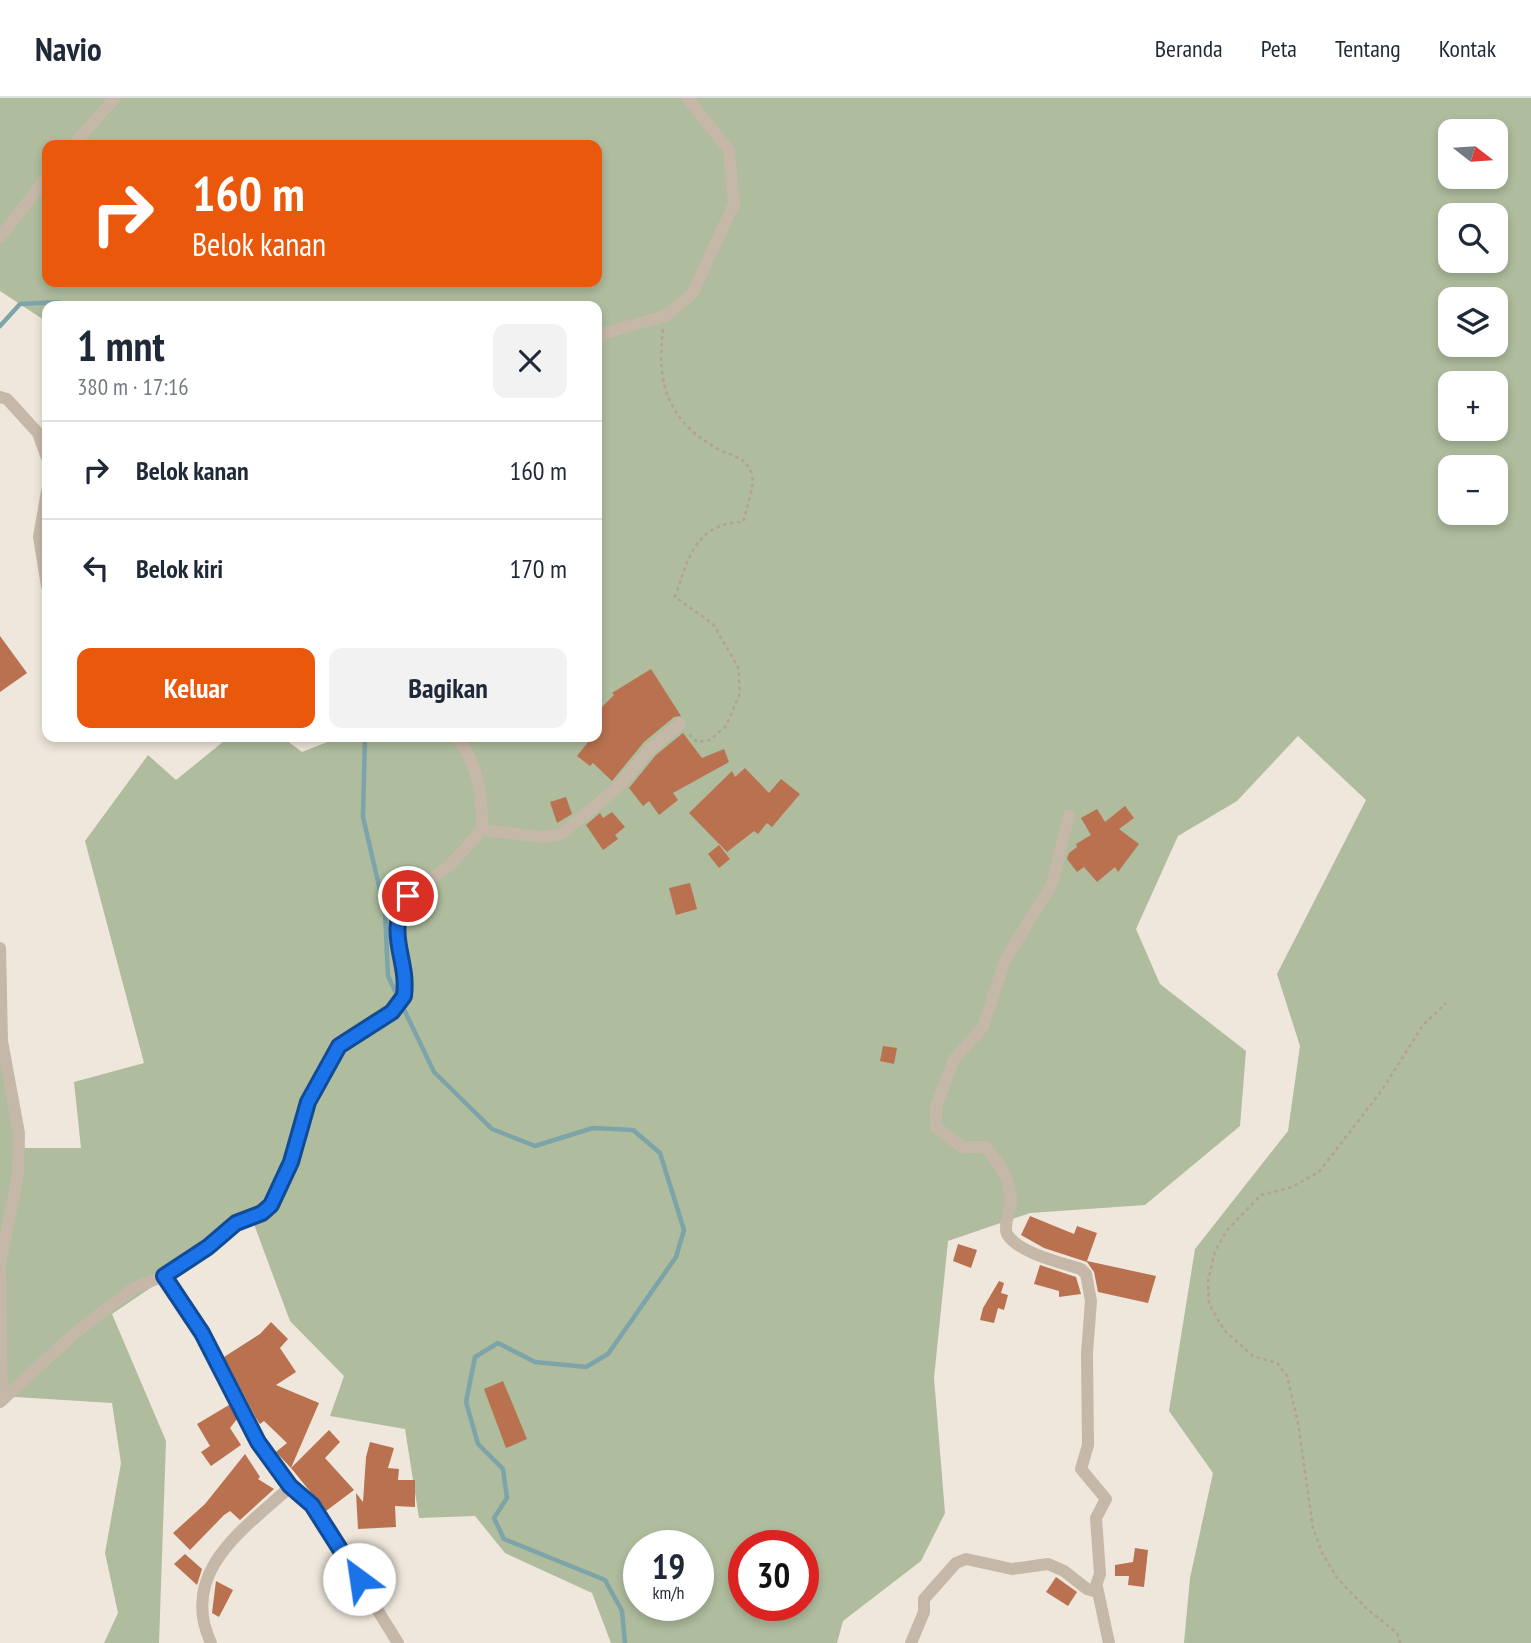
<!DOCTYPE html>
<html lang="id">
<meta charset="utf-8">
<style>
body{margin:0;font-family:"PT Sans Narrow",sans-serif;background:#f2f2f3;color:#1f2937;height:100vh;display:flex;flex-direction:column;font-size:26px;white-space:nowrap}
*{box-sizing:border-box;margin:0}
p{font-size:23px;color:#747a83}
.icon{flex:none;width:38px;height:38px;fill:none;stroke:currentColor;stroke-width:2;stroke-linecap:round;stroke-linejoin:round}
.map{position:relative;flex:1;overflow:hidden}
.panel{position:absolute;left:42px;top:203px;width:560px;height:441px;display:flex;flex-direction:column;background:#fff;border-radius:14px;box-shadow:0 4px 10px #0003}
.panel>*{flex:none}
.guide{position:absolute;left:42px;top:42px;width:560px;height:147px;border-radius:14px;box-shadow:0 4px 10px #0003;background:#ea580c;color:#fff;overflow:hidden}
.needle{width:46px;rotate:107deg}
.buttons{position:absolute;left:1438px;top:21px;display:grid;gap:14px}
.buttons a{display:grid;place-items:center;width:70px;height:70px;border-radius:14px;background:#fff;box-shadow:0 4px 10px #0003;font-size:35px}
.speed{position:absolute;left:623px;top:1432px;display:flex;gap:14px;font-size:35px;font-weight:700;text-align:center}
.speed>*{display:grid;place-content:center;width:91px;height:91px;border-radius:50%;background:#fff;box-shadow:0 4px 10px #0003;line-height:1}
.speed small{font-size:18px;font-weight:400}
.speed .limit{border:10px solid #d22;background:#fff;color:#111}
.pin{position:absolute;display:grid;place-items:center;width:60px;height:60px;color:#fff;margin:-30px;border:4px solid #fff;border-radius:50%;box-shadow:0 2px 7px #0007}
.me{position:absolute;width:77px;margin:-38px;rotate:329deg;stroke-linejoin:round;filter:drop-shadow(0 0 5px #0008)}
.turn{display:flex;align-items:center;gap:24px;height:147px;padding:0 35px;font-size:32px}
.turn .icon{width:91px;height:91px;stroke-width:2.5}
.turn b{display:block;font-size:49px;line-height:60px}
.round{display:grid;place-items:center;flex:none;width:74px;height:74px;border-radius:14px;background:#f2f2f3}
.headline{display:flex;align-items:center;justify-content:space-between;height:119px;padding:0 35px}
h1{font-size:42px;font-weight:700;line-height:52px}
.button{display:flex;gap:14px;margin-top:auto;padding:14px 35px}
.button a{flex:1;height:80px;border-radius:14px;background:#ea580c;color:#fff;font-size:28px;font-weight:700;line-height:80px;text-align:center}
.button a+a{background:#f2f2f3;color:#1f2937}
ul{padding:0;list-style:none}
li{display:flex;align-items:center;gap:21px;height:98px;padding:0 35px;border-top:2px solid #e0e1e3}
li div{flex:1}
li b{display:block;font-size:26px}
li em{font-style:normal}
header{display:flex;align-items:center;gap:42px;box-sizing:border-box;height:98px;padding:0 35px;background:#fff;border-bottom:2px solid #e0e1e3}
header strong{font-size:33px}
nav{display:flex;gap:38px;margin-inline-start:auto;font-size:24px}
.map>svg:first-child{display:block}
.green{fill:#afbc9d;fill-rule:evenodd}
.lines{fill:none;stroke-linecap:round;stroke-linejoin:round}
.stream{stroke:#7da4a9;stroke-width:4.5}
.building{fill:#b9714f}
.path{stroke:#b1a293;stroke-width:2.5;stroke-dasharray:3.5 3.5;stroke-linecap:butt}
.street{stroke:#c5b8a8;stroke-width:12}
.route-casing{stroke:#114b97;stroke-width:18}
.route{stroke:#1a73e8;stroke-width:12}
</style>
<header>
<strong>Navio</strong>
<nav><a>Beranda</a><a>Peta</a><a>Tentang</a><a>Kontak</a></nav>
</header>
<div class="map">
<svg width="1531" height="1545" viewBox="0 0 1531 1545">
<rect width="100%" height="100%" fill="#efe7db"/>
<path class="green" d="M 0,0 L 1531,0 L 1531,1545 L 1184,1545 L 1190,1480 L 1213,1375 L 1169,1313 L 1195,1151 L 1288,1033 L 1300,948 L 1277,876 L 1366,702 L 1298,638 L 1237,703 L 1178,738 L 1136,831 L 1160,886 L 1246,953 L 1240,1028 L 1145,1107 L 1030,1115 L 948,1143 L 934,1280 L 945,1415 L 921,1463 L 843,1523 L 837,1545 L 611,1545 L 592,1495 L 505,1455 L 475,1418 L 419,1420 L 405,1331 L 330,1318 L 344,1278 L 290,1223 L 252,1121 L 112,1216 L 166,1343 L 159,1545 L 104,1545 L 118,1515 L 105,1455 L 121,1365 L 112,1305 L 0,1298 L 0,960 L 25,1050 L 81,1050 L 74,984 L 144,965 L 85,743 L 148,657 L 176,682 L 229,639 L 282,639 L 302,654 L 340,639 L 597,639 L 597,208 L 47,208 L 47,224 L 0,193 ZM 1451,33 L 1496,33 L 1496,79 L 1451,79 ZM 47,47 L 597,47 L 597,184 L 47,184 ZM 1451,117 L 1496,117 L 1496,163 L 1451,163 ZM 1451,201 L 1496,201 L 1496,247 L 1451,247 ZM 1451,285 L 1496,285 L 1496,331 L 1451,331 ZM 1451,369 L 1496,369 L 1496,415 L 1451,415 ZM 639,1447 L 698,1447 L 698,1507 L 639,1507 ZM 744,1447 L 803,1447 L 803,1507 L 744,1507 Z"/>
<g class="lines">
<g class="stream">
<path d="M 0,228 L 20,206 L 58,204 L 64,208"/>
<path d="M 365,639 L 363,719 L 385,814 L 388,878 L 434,974 L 492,1031 L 535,1048 L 593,1030 L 633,1032 L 660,1055 L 684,1132 L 676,1159 L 608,1256 L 586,1269 L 535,1264 L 498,1245 L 475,1259 L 466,1304 L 478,1346 L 503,1371 L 507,1400 L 494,1420 L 504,1441 L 605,1482 L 622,1513 L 625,1545"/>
</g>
</g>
<g class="building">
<path d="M 0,538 L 27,575 L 0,594 Z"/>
<path d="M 651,571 L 681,618 L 674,619 L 644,644 L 612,683 L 593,665 L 590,668 L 577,658 L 592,639 L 597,639 L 597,614 L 614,597 L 612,595 Z"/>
<path d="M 683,635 L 702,660 L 724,651 L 729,664 L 673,695 L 678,702 L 659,717 L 649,703 L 643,708 L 629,690 L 656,657 Z"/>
<path d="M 745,670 L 769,695 L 781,681 L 800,696 L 772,729 L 767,725 L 758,736 L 754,733 L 727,754 L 689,715 L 732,673 L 735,679 Z"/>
<path d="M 566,699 L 572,716 L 557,725 L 550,704 Z"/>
<path d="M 1125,708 L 1134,720 L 1119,731 L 1139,746 L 1118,774 L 1115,769 L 1097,784 L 1084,769 L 1077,774 L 1067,761 L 1069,755 L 1077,749 L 1076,746 L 1091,737 L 1081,720 L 1097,711 L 1105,724 Z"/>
<path d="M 612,714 L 625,729 L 615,737 L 618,741 L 603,752 L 586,727 L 600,715 L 603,720 Z"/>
<path d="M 719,747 L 730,761 L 719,770 L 708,756 Z"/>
<path d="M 690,785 L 697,811 L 676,817 L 669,790 Z"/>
<path d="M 883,948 L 897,950 L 894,966 L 880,963 Z"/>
<path d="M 1030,1118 L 1074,1136 L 1077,1128 L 1097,1135 L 1087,1163 L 1156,1178 L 1148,1205 L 1098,1194 L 1094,1174 L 1087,1164 L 1044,1150 L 1021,1137 Z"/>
<path d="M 958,1146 L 977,1152 L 971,1170 L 953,1163 Z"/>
<path d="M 1040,1167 L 1076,1179 L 1081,1196 L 1059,1199 L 1059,1193 L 1034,1186 Z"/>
<path d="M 999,1183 L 1004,1185 L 1001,1195 L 1008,1197 L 1004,1212 L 998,1210 L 994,1225 L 980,1222 L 983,1210 Z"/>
<path d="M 271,1224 L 288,1241 L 280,1250 L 296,1274 L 276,1287 L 319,1305 L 291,1370 L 276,1354 L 287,1345 L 264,1323 L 260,1326 L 256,1320 L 224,1259 L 260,1236 Z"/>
<path d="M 503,1283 L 527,1341 L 506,1350 L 484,1291 Z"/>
<path d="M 229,1307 L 237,1321 L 230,1330 L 241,1347 L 211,1368 L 201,1354 L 210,1348 L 197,1326 Z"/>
<path d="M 329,1332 L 340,1344 L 325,1360 L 354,1392 L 326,1413 L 291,1370 Z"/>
<path d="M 370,1344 L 394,1350 L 388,1370 L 399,1371 L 398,1382 L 415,1382 L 415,1409 L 395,1408 L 396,1429 L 358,1431 L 356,1395 L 363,1404 L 366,1359 Z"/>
<path d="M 245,1356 L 260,1379 L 258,1381 L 274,1391 L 240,1422 L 230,1413 L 224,1417 L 190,1452 L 173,1435 L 205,1406 Z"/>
<path d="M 1135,1450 L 1148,1452 L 1144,1489 L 1128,1487 L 1129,1478 L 1115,1478 L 1115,1467 L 1133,1464 Z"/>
<path d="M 185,1456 L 202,1471 L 197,1487 L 174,1466 Z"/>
<path d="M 1056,1479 L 1077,1494 L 1068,1508 L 1046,1494 Z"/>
<path d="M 216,1483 L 233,1492 L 219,1519 L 212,1515 Z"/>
</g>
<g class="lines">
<g class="path">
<path d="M 663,231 C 656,287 668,324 720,352 C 734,359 747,359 752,377 C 755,388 746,411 743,424 C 695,425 688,461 675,499 L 713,526 L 738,569 L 740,595 L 726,628 L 710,642 L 697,644 L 689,636"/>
<path d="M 1400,1545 L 1397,1535 L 1367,1511 L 1338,1481 L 1323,1457 L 1313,1430 L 1298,1325 L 1287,1278 L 1277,1265 L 1253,1258 L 1224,1232 L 1209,1206 L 1208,1183 L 1215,1153 L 1227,1132 L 1261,1097 L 1292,1089 L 1319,1074 L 1382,992 L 1423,927 L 1446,905"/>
</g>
<g class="street">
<path d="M 73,47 L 115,0"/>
<path d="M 0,139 L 47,79"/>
<path d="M 597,245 L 602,236 L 665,218 L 692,196 L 734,106 L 729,52 L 687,0"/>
<path d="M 0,299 L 7,301 L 38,335 L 47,360"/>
<path d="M 47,393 L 39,439 L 47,488"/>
<path d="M 456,639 C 477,661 483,701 482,732"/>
<path d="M 0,850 L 2,943 L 19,1035 L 18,1076 L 0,1167 L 2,1302"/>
<path d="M 164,1178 L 202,1235 L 258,1344 L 290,1389 L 312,1407 L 398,1545"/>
<path d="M 0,1304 L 75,1235 L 134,1190 L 164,1178 L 208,1149 L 236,1125 L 262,1115 L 271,1107 L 291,1064 L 308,1004 L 339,948 L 392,914 L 404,898 L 396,844 L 399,813 L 408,798 L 450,767 L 482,732 L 544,739 L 561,736 L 617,690 L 650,651 L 680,626"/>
<path d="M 1097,1489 L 1109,1545"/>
<path d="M 211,1545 C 178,1474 244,1431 290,1389"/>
<path d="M 911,1545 L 924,1514 L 924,1501 L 956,1465 L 966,1461 L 1012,1471 L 1048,1466 L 1064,1473 L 1087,1491 L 1094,1493 L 1100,1476 L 1096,1420 L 1106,1401 L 1081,1371 L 1088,1347 L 1087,1255 L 1091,1203 L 1086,1176 L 1081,1171 C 1062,1165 1018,1155 1007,1136 C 1003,1126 1011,1113 1011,1103 C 1011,1081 999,1066 986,1049 L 962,1049 L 936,1029 L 936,1008 L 954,961 L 983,929 L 1005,862 L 1052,786 L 1069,717"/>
</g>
</g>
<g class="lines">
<g class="route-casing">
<path id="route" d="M 359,1481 L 312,1407 L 290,1388 L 258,1344 L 202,1235 L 164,1178 L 208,1149 L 236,1125 L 262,1115 L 271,1107 L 291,1064 L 308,1004 L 339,948 L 392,914 L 404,898 C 409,860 384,836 408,798"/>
</g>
<use href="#route" class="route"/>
</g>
</svg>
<div class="buttons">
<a><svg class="needle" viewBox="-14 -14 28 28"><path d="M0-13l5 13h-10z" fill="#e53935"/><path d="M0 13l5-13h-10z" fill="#747a83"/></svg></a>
<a><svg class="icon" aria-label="search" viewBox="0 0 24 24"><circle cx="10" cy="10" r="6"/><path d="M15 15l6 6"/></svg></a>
<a><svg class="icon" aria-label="layers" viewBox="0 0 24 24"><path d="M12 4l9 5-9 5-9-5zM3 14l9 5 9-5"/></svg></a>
<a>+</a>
<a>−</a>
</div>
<div class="speed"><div>19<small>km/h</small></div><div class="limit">30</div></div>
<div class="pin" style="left:408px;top:798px;background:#d93025"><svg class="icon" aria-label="arrive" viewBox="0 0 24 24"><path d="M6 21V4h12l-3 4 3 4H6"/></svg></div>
<svg class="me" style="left:359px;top:1481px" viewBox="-20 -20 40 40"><circle r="19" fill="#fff"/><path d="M0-13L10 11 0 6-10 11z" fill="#1a73e8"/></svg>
<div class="guide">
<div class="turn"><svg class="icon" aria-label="right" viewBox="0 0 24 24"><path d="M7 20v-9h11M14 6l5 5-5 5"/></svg><div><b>160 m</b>Belok kanan</div></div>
</div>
<section class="panel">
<div class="headline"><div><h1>1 mnt</h1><p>380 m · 17:16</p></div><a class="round"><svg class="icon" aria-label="close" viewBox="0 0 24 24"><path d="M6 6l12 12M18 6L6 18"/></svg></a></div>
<ul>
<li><svg class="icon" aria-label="right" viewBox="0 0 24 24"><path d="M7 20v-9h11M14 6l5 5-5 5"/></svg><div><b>Belok kanan</b></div><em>160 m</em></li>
<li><svg class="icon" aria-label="left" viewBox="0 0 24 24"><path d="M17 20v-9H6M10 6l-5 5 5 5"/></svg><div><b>Belok kiri</b></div><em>170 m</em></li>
</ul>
<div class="button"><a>Keluar</a><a>Bagikan</a></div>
</section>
</div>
